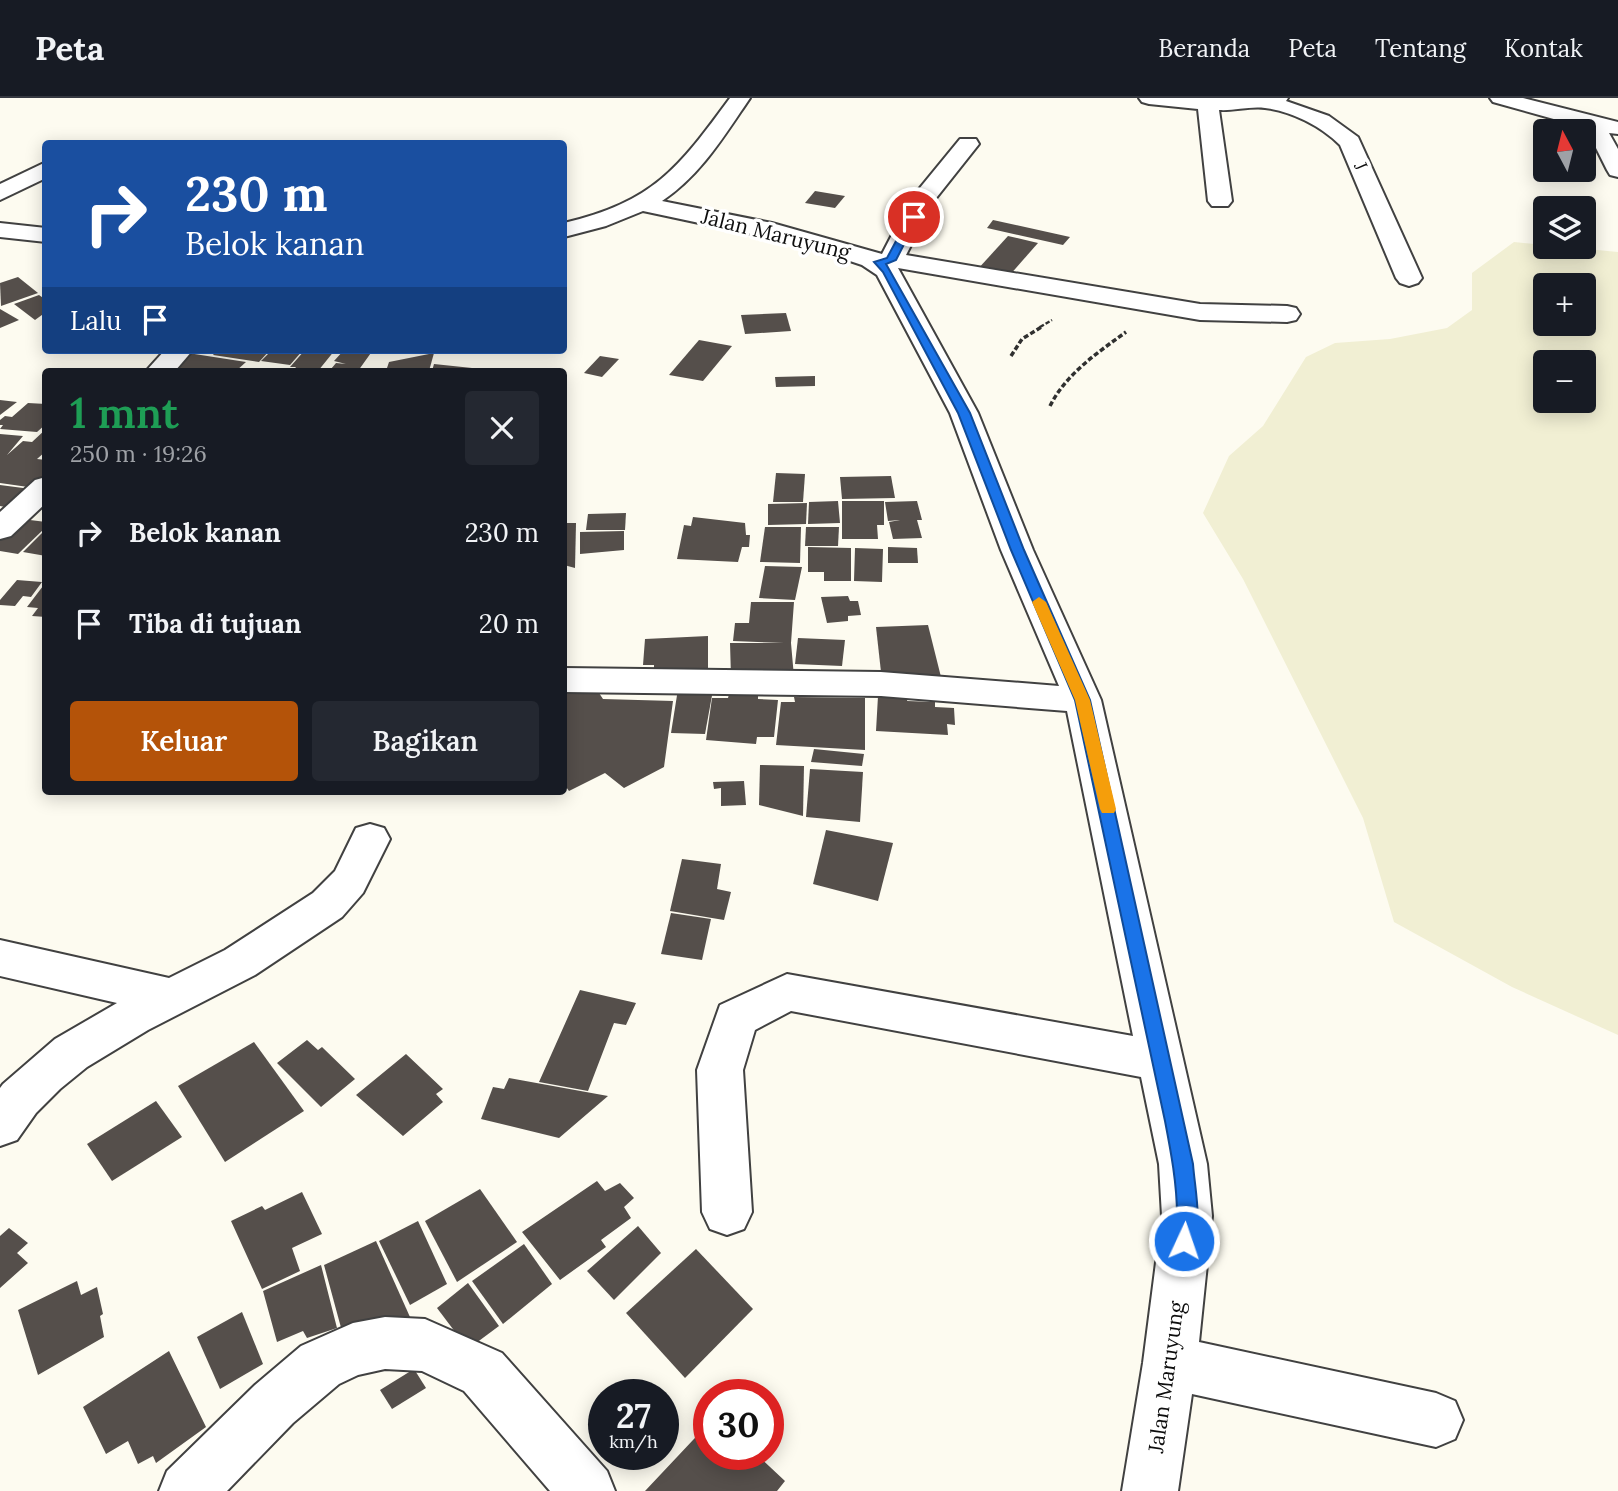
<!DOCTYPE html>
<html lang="id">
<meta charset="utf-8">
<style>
body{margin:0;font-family:Lora,serif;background:#242831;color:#f1f3f6;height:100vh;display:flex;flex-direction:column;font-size:26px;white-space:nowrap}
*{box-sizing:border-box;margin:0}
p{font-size:23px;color:#9ea1a6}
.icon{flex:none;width:38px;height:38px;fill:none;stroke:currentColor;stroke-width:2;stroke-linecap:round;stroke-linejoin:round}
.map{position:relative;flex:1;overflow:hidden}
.details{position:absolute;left:42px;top:270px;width:525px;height:427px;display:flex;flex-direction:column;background:#171b24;border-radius:7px;box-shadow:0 4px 18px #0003}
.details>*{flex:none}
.banner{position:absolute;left:42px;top:42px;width:525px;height:214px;border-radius:7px;box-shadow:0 4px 18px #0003;background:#1a4fa0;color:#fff;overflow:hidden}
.needle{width:46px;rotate:353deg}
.fabs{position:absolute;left:1533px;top:21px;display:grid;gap:14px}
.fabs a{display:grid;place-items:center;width:63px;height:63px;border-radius:7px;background:#171b24;box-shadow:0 4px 18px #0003;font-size:35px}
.speed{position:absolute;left:588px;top:1281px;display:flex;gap:14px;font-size:35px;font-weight:700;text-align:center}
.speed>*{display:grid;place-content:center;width:91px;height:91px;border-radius:50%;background:#171b24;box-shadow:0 4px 18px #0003;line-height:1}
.speed small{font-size:18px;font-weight:400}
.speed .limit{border:10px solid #d22;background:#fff;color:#111}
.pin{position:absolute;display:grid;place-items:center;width:60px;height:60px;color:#fff;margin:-30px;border:4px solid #fff;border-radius:50%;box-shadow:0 2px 7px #0007}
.me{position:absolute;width:77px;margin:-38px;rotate:3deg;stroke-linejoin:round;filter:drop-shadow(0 0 5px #0008)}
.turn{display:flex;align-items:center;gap:24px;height:147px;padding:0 28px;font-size:32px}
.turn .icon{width:91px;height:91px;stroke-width:2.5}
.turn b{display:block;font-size:49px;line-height:60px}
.then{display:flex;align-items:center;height:66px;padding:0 28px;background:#0003;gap:14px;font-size:26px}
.round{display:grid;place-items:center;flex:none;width:74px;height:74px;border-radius:7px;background:#242831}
.headline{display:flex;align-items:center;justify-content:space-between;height:119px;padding:0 28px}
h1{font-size:42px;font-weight:600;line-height:52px;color:#1e9e55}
.cta{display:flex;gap:14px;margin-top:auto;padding:14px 28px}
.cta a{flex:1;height:80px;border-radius:7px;background:#b45309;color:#fff;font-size:28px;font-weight:600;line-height:80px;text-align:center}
.cta a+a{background:#242831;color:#f1f3f6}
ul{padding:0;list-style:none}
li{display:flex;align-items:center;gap:21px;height:91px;padding:0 28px}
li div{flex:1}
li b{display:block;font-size:26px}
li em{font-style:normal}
header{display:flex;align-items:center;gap:42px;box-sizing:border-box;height:98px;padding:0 35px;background:#171b24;border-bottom:2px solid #363941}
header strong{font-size:33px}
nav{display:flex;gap:38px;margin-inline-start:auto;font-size:24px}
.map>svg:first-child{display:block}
.farmland{fill:#f1efd3;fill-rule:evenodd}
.building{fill:#554f4b}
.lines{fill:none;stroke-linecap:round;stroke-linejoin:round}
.minor-casing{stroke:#414141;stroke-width:4}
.path-far1{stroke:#303030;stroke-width:2.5;stroke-dasharray:4.5 2;stroke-linecap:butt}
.path{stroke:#303030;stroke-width:3.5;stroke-dasharray:5 2.5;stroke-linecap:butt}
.minor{fill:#fff;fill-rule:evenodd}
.route{fill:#1a73e8;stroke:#114b97;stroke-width:2}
.slow{fill:#f59e0b}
.labels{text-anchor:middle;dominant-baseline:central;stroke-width:7;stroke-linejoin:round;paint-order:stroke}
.far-street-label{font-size:18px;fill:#0e0e0e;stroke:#fff}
.street-label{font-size:21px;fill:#0e0e0e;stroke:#fff}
</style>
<header>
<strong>Peta</strong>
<nav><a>Beranda</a><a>Peta</a><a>Tentang</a><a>Kontak</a></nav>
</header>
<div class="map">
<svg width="1618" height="1393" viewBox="0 0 1618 1393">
<rect width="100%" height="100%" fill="#fdfbf0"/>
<path class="farmland" d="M 1514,144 L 1618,154 L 1618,937 L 1512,889 L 1394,824 L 1363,720 L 1243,481 L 1203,415 L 1229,358 L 1263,328 L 1306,259 L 1335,245 L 1390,241 L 1447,230 L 1472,212 L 1472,175 ZM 1545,187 L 1584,187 L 1584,226 L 1545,226 ZM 1545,264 L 1584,264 L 1584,303 L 1545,303 Z"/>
<g class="building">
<path d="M 815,93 L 845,98 L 835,110 L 805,105 Z"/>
<path d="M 993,122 L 1070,139 L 1063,147 L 987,130 Z"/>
<path d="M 1008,138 L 1038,145 L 1008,179 L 977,172 Z"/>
<path d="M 18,179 L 38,195 L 1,208 L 0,185 Z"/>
<path d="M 39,197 L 46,202 L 46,214 L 35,222 L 14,206 Z"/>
<path d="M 0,211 L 19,222 L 0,230 Z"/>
<path d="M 786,215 L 791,233 L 745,236 L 741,217 Z"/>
<path d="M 699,242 L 732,248 L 703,283 L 669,277 Z"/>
<path d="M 217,252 L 270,252 L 259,264 L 213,257 Z"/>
<path d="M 272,252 L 303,252 L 290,267 L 261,263 Z"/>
<path d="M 305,252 L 335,252 L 318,273 L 293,273 L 296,269 L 290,269 Z"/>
<path d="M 344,252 L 373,252 L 358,273 L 320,273 L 322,270 L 331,271 L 336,265 L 346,266 L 334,263 Z"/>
<path d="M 188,255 L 246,264 L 236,273 L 168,273 Z"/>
<path d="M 434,255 L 429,273 L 386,273 L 389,264 Z"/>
<path d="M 600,258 L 619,261 L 602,279 L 584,275 Z"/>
<path d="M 434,266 L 472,270 L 471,273 L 432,273 Z"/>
<path d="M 815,278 L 815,288 L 776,289 L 775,279 Z"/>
<path d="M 0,302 L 17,304 L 0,317 Z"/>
<path d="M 28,305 L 46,306 L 46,326 L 37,334 L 0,331 L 3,327 L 0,327 L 0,322 L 5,318 L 12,319 Z"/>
<path d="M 46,331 L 46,353 L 37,361 L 46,362 L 46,381 L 35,390 L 0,385 L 0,336 L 23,338 L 7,357 L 23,343 L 32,344 Z"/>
<path d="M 776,375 L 805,376 L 803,404 L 773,404 Z"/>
<path d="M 891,378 L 895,400 L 842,401 L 840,379 Z"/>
<path d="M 0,387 L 31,391 L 10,410 L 0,408 Z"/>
<path d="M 838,403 L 840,425 L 808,426 L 809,404 Z"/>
<path d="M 842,403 L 884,403 L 884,427 L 877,427 L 878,441 L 842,441 Z"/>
<path d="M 917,403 L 922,422 L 917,422 L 922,440 L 893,441 L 889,424 L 900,422 L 888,423 L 885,404 Z"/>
<path d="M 807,405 L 806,426 L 768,427 L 768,406 Z"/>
<path d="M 626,415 L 625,432 L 586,432 L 588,416 Z"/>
<path d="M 693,419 L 745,425 L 746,437 L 750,437 L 749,449 L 742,449 L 738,464 L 677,461 L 684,427 L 691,428 Z"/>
<path d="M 14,420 L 46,424 L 46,429 L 18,456 L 0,453 L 0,433 Z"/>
<path d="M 564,425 L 576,425 L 575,470 L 564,467 Z"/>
<path d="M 765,429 L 801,429 L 800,465 L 760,464 Z"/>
<path d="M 806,429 L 839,429 L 838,448 L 805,448 Z"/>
<path d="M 46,431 L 46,458 L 23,454 Z"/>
<path d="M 624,433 L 624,452 L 580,456 L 580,434 Z"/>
<path d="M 808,449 L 851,450 L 851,483 L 824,483 L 824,474 L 808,474 Z"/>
<path d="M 888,449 L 917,450 L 918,465 L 888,465 Z"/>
<path d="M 855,450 L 883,451 L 882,484 L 854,483 Z"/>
<path d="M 765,468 L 802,469 L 795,502 L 759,500 Z"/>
<path d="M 17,482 L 42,484 L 31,499 L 23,498 L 15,508 L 0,507 L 0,502 Z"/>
<path d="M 43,488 L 46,488 L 46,519 L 32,518 L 38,510 L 27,509 Z"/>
<path d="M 848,498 L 850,503 L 858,503 L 861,517 L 848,518 L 848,523 L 827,525 L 821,499 Z"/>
<path d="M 751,504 L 794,504 L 791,545 L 794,579 L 731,579 L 730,545 L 784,545 L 733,543 L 735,525 L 749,525 Z"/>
<path d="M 928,527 L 941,579 L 882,583 L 876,529 Z"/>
<path d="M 708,538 L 708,580 L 654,582 L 654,567 L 643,567 L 645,541 Z"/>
<path d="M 798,540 L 845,542 L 842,568 L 795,566 Z"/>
<path d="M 566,589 L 597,592 L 603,601 L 673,603 L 664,669 L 624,690 L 605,675 L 569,693 L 564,686 L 564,592 Z"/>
<path d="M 678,591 L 713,592 L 705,636 L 671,635 Z"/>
<path d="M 729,596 L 758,596 L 758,601 L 778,602 L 774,639 L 757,639 L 756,646 L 706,642 L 712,600 L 728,600 Z"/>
<path d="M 878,598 L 908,599 L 907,603 L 935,604 L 935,609 L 954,610 L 955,627 L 947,626 L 948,637 L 876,633 Z"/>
<path d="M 794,599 L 865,600 L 865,652 L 776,647 L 781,604 L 795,604 Z"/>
<path d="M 814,651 L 864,656 L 862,668 L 811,664 Z"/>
<path d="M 760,667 L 804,668 L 803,718 L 759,707 Z"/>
<path d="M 810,671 L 863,674 L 860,724 L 806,719 Z"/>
<path d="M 744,683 L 746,707 L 721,708 L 721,690 L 714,691 L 713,684 Z"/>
<path d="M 826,732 L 893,745 L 878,803 L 813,786 Z"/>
<path d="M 682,761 L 721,766 L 717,791 L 731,794 L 724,822 L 670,813 Z"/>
<path d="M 671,815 L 711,821 L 702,862 L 661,856 Z"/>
<path d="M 580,892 L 636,905 L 626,927 L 614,925 L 588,993 L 539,984 Z"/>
<path d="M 307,942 L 318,952 L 322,949 L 355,981 L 321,1009 L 277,965 Z"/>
<path d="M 254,944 L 304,1013 L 225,1064 L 178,988 Z"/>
<path d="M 406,956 L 443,991 L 436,996 L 443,1004 L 403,1038 L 356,997 Z"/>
<path d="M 509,980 L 608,998 L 559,1040 L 481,1021 L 493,989 L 504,991 Z"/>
<path d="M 156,1003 L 182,1039 L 112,1083 L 87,1046 Z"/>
<path d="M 597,1083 L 605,1093 L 620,1085 L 634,1100 L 624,1109 L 631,1120 L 601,1142 L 606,1149 L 560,1182 L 522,1134 Z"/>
<path d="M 480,1091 L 517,1144 L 457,1184 L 425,1123 Z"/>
<path d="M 302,1094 L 322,1136 L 292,1150 L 300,1173 L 262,1191 L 231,1123 L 262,1108 L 265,1112 Z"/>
<path d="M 418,1123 L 447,1186 L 410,1207 L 379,1143 Z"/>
<path d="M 638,1128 L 661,1155 L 614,1202 L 587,1173 Z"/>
<path d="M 9,1130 L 28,1145 L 17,1155 L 28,1165 L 0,1190 L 0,1138 Z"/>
<path d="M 376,1143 L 410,1219 L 389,1228 L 343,1237 L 324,1167 Z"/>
<path d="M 524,1146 L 552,1186 L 503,1226 L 472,1183 Z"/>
<path d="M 696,1151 L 753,1211 L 685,1280 L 626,1215 Z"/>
<path d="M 321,1167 L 337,1230 L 307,1240 L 303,1233 L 277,1244 L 263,1193 Z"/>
<path d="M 77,1183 L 81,1197 L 97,1189 L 103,1216 L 100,1218 L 104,1239 L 38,1277 L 18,1212 Z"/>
<path d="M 468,1185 L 499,1228 L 468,1251 L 437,1210 Z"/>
<path d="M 242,1214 L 263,1266 L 220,1291 L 197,1239 Z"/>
<path d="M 169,1253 L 206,1329 L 156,1365 L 153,1358 L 138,1366 L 128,1343 L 106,1356 L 83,1309 Z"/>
<path d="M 414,1271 L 426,1290 L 392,1311 L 380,1292 Z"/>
<path d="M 709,1325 L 709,1356 L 756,1356 L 785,1383 L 777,1393 L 645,1393 Z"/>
</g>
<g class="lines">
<g class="minor-casing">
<g id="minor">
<path d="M 730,0 L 750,0 C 724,38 701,77 662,103 L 772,125 L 882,156 L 910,102 L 960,41 L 976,41 L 979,46 L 933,104 L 906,157 L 1200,206 L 1287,208 L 1296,210 L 1300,216 L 1296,222 L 1287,224 L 1200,222 L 898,170 L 978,315 L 1033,452 L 1101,602 L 1207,1066 L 1212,1118 L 1199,1244 L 1436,1295 L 1455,1303 L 1463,1322 L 1455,1341 L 1436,1349 L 1192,1296 L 1178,1393 L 1122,1393 L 1143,1265 L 1162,1118 L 1159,1066 L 1141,979 L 791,913 L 755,932 L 743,972 L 752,1114 L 744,1131 L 727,1137 L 710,1131 L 702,1114 L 697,972 L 720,907 L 787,876 L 1133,938 L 1067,613 L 881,598 L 564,594 L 564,570 L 881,574 L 1059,588 L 1001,452 L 950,315 L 877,177 L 862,167 L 802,147 L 643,113 L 606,128 L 564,139 L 564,125 C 653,104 678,71 730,0 Z"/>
<path d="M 1139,0 L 1288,0 L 1286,3 L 1329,18 L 1358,39 L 1422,180 L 1418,185 L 1409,188 L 1400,185 L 1396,180 L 1340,47 C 1321,28 1291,13 1265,10 C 1250,8 1234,13 1219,12 L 1232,103 L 1228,108 L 1212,108 L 1208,103 L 1198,11 L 1149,6 L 1142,4 Z"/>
<path d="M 1490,0 L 1523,0 L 1618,24 L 1618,36 L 1609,35 L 1618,51 L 1618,79 L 1610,77 L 1607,72 L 1586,30 L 1493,4 Z"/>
<path d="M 46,64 L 46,80 L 0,102 L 0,86 Z"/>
<path d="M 0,125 L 46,130 L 46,144 L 0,139 Z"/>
<path d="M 165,252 L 193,252 L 175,273 L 146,273 Z"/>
<path d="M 46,379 L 46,405 L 11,438 L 0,441 L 0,414 L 35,382 Z"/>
<path d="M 370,726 L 384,730 L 390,741 L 363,795 L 342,819 L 255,877 L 148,932 L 87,969 L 60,991 L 36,1015 L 17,1042 L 0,1048 L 0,990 L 3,986 L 55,941 L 117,905 L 0,878 L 0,842 L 169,880 L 225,852 L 313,795 L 335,773 L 356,730 Z"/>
<path d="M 385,1219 L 425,1221 L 502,1255 L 607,1373 L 615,1393 L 550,1393 L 464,1293 L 422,1273 L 385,1271 L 358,1277 L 339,1286 L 293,1325 L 227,1393 L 159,1393 L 167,1373 L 255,1287 L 301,1248 L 353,1225 Z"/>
</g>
</g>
<path class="path-far1" d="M 1040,229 L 1052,222"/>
<g class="path">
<path d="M 1011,258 L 1022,241 L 1043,228"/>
<path d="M 1050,308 C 1066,276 1097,255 1126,234"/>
</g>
<use href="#minor" class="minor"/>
</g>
<path class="route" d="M 910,117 L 918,119 L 896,162 L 886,166 L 970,315 L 1024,452 L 1090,602 L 1193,1066 C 1195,1093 1203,1125 1192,1150 L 1184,1153 L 1177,1150 C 1172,1139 1177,1129 1177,1117 C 1177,1086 1171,1054 1165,1023 L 1075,602 L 1011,452 L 958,315 L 883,174 L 874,164 L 887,160 Z"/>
<path class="slow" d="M 1039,499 L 1046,504 L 1090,602 L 1116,711 L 1114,715 L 1102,715 L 1100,711 L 1075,602 L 1032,504 Z"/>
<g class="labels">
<g class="far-street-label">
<text transform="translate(1361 68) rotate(66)">J</text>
</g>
<g class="street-label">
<text transform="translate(776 136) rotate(14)">Jalan Maruyung</text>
<text transform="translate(1166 1279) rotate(-82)">Jalan Maruyung</text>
</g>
</g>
</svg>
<div class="fabs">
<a><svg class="needle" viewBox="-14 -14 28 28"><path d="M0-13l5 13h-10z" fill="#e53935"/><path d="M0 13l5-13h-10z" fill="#9ea1a6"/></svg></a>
<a><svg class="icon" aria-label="layers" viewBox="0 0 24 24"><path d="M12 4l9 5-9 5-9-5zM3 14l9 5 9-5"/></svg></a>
<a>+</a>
<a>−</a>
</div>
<div class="speed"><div>27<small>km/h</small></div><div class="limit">30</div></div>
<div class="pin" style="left:914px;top:119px;background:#d93025"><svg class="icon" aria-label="arrive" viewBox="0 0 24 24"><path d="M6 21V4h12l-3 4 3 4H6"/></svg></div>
<svg class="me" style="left:1184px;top:1143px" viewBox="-20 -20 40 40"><circle r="17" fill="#1a73e8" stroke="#fff" stroke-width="3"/><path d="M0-11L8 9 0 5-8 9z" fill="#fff"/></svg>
<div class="banner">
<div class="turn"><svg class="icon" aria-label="right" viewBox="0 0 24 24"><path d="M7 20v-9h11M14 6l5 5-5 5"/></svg><div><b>230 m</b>Belok kanan</div></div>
<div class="then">Lalu<svg class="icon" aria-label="arrive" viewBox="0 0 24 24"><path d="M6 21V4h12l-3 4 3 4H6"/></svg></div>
</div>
<section class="details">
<div class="headline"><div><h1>1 mnt</h1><p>250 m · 19:26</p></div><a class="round"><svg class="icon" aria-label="close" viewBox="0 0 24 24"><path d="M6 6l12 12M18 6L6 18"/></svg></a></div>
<ul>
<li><svg class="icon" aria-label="right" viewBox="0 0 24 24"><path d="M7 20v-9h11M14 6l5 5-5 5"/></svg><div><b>Belok kanan</b></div><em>230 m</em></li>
<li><svg class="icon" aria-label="arrive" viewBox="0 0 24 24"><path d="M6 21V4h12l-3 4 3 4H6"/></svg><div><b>Tiba di tujuan</b></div><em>20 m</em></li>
</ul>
<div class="cta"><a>Keluar</a><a>Bagikan</a></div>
</section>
</div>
